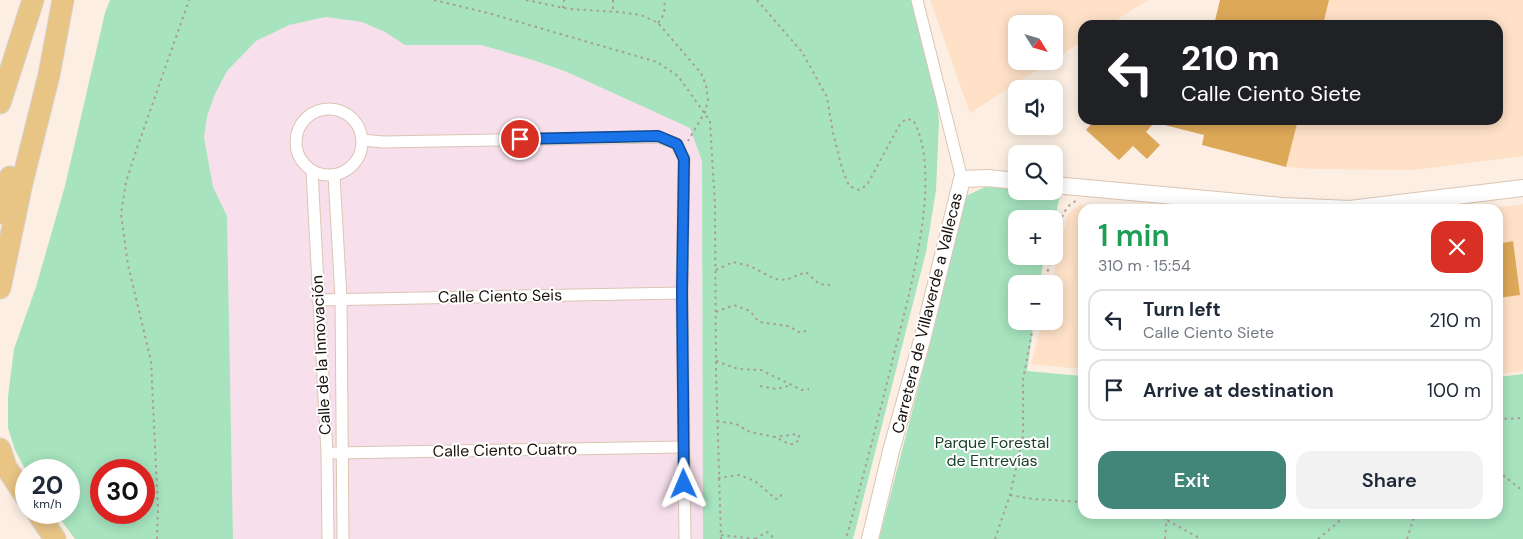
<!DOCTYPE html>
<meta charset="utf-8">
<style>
body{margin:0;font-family:"DM Sans",sans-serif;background:#f2f2f3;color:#1f2937;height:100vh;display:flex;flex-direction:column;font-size:19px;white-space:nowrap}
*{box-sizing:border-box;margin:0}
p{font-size:16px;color:#747a83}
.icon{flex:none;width:28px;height:28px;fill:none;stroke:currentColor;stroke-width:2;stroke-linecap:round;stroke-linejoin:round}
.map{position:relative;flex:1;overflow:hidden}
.panel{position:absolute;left:1078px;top:204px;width:425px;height:315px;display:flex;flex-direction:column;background:#fff;border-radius:15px;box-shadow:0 2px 12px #0003}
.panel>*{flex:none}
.guide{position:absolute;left:1078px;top:20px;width:425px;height:105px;border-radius:15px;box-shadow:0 2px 12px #0003;background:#202124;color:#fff;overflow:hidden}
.needle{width:32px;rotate:127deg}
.tools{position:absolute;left:1008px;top:15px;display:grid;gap:10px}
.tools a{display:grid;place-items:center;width:55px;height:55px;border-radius:10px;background:#fff;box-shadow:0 2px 12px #0003;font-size:25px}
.speed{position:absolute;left:15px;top:459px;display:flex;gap:10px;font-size:25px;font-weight:700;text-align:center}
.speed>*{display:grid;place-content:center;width:65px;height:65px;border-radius:50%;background:#fff;box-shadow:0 2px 12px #0003;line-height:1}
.speed small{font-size:12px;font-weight:400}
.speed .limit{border:8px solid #d22;background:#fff;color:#111}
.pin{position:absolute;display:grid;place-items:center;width:42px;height:42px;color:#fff;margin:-21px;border:2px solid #fff;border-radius:50%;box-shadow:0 1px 5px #0007}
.me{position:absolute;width:55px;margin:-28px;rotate:359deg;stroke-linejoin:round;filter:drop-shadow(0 0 4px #0008)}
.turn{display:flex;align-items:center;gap:18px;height:105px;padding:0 20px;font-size:22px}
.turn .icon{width:65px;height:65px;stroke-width:2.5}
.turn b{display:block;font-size:35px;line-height:42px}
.round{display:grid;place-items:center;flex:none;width:52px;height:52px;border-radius:15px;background:#f2f2f3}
.overview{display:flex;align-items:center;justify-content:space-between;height:85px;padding:0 20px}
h1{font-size:30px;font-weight:600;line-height:38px;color:#1e9e55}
.button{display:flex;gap:10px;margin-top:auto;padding:10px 20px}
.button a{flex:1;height:58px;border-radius:15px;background:#42867a;color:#fff;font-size:20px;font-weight:600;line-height:58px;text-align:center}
.button a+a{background:#f2f2f3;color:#1f2937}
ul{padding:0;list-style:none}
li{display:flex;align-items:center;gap:15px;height:62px;margin:0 10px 8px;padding:0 10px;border:2px solid #e0e1e3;border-radius:15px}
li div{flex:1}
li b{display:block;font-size:19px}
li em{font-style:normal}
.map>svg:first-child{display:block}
.commercial{fill:#f7e0eb}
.built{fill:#fee1c7}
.green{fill:#a6e3be;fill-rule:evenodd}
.building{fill:#dda858}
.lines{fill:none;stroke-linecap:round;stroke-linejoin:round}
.minor-casing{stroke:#dbc5b2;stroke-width:13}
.secondary-casing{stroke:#dbc5b2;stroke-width:18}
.motorway-casing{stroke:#d6d4d3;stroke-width:23}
.path{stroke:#a99e94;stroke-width:2;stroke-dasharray:2.5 4;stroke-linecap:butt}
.minor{stroke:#fff;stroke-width:11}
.secondary{stroke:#fff;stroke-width:16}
.motorway{stroke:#e8c485;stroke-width:21}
.route-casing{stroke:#114b97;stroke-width:12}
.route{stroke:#1a73e8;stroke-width:9}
.labels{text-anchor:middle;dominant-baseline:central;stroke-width:4;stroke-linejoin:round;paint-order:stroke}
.street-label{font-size:16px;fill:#1a120c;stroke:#fff}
.park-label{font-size:16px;fill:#1b412c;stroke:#fff}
</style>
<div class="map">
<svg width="1523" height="539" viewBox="0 0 1523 539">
<rect width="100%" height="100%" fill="#fceee2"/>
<path class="commercial" d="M 327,17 L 363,22 L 385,32 L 405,45 L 481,45 L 533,60 L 567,72 L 690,128 L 702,161 L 703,539 L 233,539 L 227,216 L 213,187 L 204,137 L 207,116 L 215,94 L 227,71 L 256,41 L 289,25 Z"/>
<g class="built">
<path d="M 930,0 L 1148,0 L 1108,25 L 1082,25 L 1082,41 L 1054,60 L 1054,24 L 1016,24 L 1016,61 L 1051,61 L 970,113 Z"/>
<path d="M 1329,0 L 1523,0 L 1523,156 L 1413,170 L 1313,169 L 1286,167 L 1298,120 L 1498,120 L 1498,25 L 1323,25 Z"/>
<path d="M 1523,204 L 1523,371 L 1498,374 L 1498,209 L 1486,209 Z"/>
<path d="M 1080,205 L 1128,209 L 1082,209 L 1082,369 L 1031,364 L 1042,321 L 1054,321 L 1054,284 L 1051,284 L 1068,214 Z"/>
</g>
<g class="green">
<path d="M 110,0 L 914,0 L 936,89 L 939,122 L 936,190 L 926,252 L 853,539 L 703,539 L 702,161 L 690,128 L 567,72 L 533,60 L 481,45 L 405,45 L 385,32 L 362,22 L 326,17 L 289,25 L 256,41 L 227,71 L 215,94 L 207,116 L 204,137 L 213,187 L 227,216 L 233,539 L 75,539 L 56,513 L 69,512 L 69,470 L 26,471 L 15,450 L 8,428 L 8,397 L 14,349 L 36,287 L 65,186 L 105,13 ZM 101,470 L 144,470 L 144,512 L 101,512 Z"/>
<path d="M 985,187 L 1016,189 L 1016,191 L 1061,192 L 1054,221 L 1054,219 L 1016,219 L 1016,256 L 1045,256 L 1039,284 L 1016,284 L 1016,321 L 1034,321 L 1027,371 L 1082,376 L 1082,514 L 1498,514 L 1498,377 L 1523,374 L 1523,539 L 879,539 L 936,320 L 966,196 Z"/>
</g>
<g class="building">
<path d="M 1220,0 L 1329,0 L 1323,25 L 1214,25 Z"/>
<path d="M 1095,120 L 1146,120 L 1152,125 L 1146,132 L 1160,145 L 1147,159 L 1133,146 L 1119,160 L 1086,130 Z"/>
<path d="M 1158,120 L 1298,120 L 1286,167 L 1202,145 L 1204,135 L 1157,123 Z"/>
<path d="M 1513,241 L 1520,295 L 1498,298 L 1498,244 Z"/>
</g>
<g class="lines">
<g class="minor-casing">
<g id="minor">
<path d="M 917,0 L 962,179"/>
<circle cx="329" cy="142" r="33"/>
<path d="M 362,140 L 383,142 L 658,137 L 677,144 L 684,159 L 682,293 L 685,539"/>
<path d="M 312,171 L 327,453 L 328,539"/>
<path d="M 334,175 L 341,298 L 343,539"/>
<path d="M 318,300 L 682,293"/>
<path d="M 335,453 L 683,447"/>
</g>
</g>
<g class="secondary-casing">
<g id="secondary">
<path d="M 1054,185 L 1282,206 L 1350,209 L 1523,188"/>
<path d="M 870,539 L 891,451 L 922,340 L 962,179 L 988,178 L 1016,181"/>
</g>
</g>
<g class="motorway-casing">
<g id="motorway">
<path d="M 0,103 L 33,0"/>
<path d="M 0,213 L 10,177"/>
<path d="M 0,288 L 22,183 L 49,75 L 63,0"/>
<path d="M 0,449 L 6,467 L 26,497"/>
<path d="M 37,512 L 55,539"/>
</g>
</g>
<g class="path">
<path d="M 434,0 L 488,13 L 657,62 L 678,76 L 710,121 L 715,206 L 716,372 L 721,539"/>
<path d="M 526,0 L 569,9 L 619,12 L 641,15 L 658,23 L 701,73 L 706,85 L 708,100 L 705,112 L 688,141"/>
<path d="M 613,0 L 613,11"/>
<path d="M 757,0 L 802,52 L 827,97 L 833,133 L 842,168 L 849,186 L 859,190 L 867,185 L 900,124 L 906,119 L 913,120 C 945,175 907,301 892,362 C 878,421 862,480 846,539"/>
<path d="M 563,8 L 564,0"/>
<path d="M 658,23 C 664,16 666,9 664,0"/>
<path d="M 1054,249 C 1058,234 1060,207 1076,201"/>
<path d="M 716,270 L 733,262 L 750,266 L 775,279 L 786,280 L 806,272 L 819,284 L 830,285"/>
<path d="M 1044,284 L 1052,256"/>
<path d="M 716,312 L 734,305 L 750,311 L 759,322 L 788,326 L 801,333 L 809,329"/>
<path d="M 716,361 L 738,369 L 761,370 L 802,390 L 809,389"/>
<path d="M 760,386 L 776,389 L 792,385"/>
<path d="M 1498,419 L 1523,418"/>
<path d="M 717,421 L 736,424 L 750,432 L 775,437 L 789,444 L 794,444 L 800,439 L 798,434 L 775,437"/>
<path d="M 1498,471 L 1523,491"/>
<path d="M 718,478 L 739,475 L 755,481 L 776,499 L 780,498 L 782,493"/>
<path d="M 1010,495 L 1033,499 L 1082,502"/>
<path d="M 1156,514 L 1201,539"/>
<path d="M 721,535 L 756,539"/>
<path d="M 157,539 L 158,509 L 151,361 L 128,265 L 121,214 L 126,182 L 136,151 L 189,0"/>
<path d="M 755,539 L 767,532 L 772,536 L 771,539"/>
<path d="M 995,539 L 1010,495 L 1023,436 L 1023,380 L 1034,321"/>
<path d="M 1165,539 L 1167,514"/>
<path d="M 1318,539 L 1348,514"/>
<path d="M 1407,539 L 1415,514"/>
</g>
<use href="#minor" class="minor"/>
<use href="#secondary" class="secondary"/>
<use href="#motorway" class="motorway"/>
</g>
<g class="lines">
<g class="route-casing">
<path id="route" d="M 520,139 L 658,136 L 677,144 L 684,159 L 682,293 L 684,484"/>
</g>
<use href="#route" class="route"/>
</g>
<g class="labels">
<g class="street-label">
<text transform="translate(500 296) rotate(-1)">Calle Ciento Seis</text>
<text transform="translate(927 313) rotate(-76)">Carretera de Villaverde a Vallecas</text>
<text transform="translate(321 355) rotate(-93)">Calle de la Innovación</text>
<text transform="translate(505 450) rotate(-1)">Calle Ciento Cuatro</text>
</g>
<g class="park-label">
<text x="992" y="442">Parque Forestal<tspan x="992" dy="18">de Entrevías</tspan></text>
</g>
</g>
</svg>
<div class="tools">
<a><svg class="needle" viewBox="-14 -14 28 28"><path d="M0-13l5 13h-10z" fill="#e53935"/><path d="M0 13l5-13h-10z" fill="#747a83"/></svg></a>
<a><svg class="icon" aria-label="sound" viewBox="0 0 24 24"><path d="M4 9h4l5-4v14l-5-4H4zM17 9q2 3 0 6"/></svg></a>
<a><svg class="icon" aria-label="search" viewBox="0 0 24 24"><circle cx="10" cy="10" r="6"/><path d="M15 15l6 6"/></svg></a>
<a>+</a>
<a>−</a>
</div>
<div class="speed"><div>20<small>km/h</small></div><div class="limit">30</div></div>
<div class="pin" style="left:520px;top:139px;background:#d93025"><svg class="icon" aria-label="arrive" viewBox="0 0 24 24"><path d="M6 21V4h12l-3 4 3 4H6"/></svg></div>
<svg class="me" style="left:684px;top:484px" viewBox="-20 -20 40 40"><path d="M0-17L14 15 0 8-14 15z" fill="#1a73e8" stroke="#fff" stroke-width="4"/></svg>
<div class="guide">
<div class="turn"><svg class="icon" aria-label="left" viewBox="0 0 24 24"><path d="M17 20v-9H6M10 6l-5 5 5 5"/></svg><div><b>210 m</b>Calle Ciento Siete</div></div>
</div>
<section class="panel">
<div class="overview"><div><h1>1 min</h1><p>310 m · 15:54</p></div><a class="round" style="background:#d93025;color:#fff"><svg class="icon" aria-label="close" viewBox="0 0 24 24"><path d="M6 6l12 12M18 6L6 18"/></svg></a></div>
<ul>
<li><svg class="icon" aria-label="left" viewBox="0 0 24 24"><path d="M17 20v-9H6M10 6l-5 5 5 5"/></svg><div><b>Turn left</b><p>Calle Ciento Siete</p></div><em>210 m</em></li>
<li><svg class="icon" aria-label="arrive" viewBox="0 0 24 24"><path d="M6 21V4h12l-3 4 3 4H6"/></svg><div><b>Arrive at destination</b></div><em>100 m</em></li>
</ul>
<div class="button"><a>Exit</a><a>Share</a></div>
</section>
</div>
